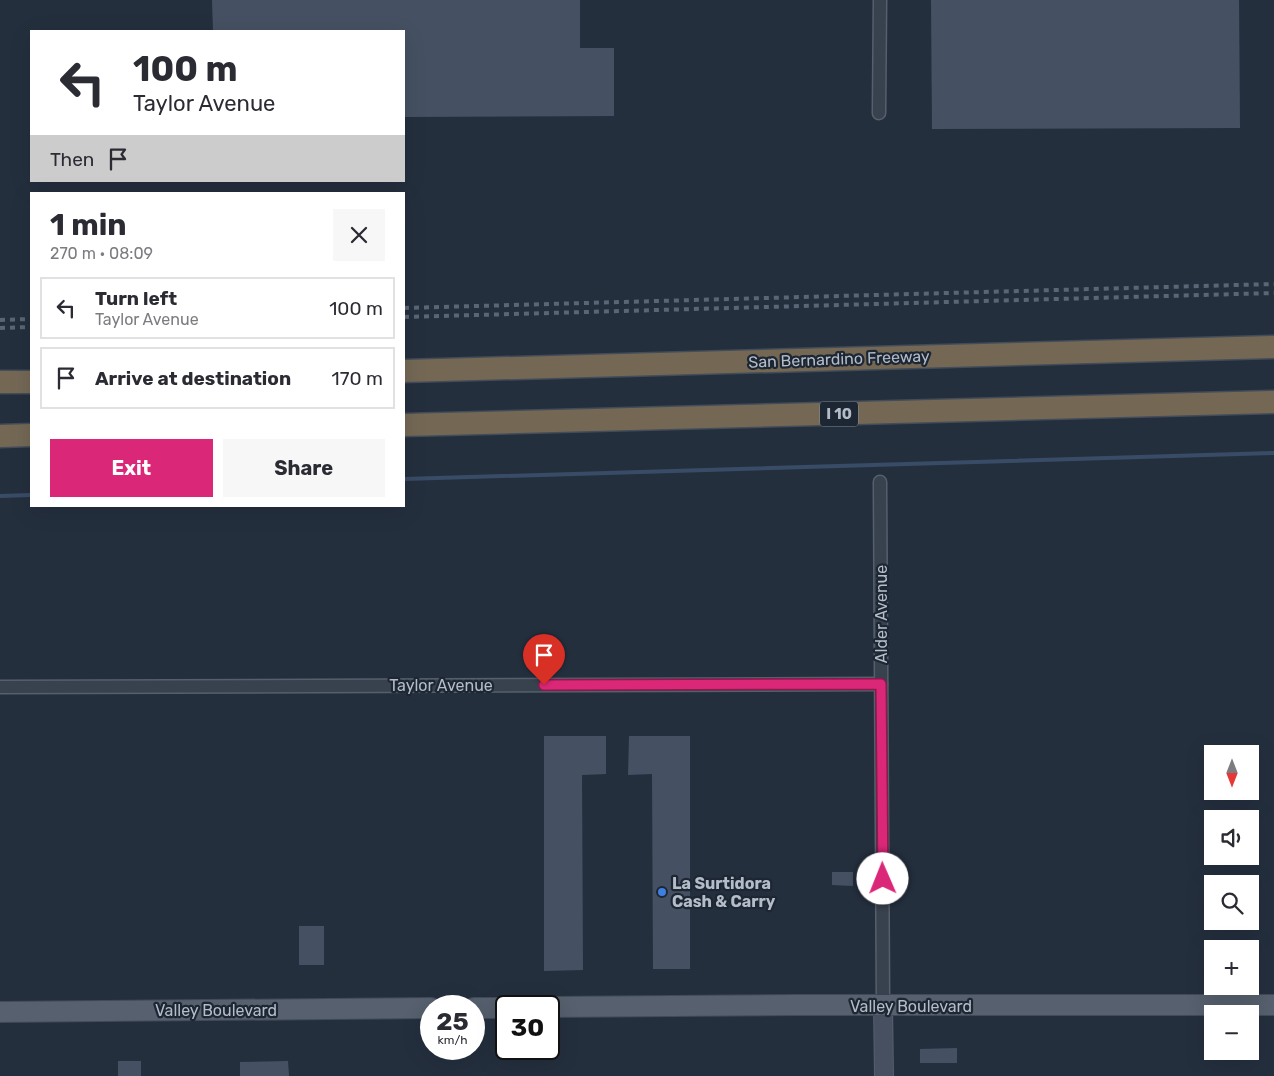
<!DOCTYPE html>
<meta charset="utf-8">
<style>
body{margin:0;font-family:Rubik,sans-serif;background:#f7f7f7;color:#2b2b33;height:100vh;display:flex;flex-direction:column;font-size:19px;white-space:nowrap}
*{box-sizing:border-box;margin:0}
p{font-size:16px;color:#7c7c81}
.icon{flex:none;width:28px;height:28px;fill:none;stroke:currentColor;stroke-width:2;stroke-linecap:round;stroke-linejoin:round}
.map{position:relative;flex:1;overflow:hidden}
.panel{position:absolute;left:30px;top:192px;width:375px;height:315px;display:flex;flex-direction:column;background:#fff;border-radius:0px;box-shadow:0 5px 20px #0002}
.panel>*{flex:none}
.hud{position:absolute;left:30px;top:30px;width:375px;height:152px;border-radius:0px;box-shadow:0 5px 20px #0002;background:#fff;color:#2b2b33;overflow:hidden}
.needle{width:32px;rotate:180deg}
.fabs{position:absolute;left:1204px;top:745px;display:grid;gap:10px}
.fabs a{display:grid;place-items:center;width:55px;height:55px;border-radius:0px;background:#fff;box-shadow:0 5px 20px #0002;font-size:25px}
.speed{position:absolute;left:420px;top:995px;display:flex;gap:10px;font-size:25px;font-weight:700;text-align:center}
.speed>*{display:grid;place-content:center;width:65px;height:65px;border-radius:50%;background:#fff;box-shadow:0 5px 20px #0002;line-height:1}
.speed small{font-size:12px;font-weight:400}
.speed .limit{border:2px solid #111;border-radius:8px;background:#fff;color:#111}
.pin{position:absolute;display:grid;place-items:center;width:42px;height:42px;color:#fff;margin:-51px -21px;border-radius:50% 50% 50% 0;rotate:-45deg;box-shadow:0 0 5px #0007}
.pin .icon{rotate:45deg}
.me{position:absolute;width:55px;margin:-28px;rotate:359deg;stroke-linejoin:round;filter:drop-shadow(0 0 4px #0008)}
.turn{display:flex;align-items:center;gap:18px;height:105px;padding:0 20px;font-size:22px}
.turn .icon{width:65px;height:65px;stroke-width:2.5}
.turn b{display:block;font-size:35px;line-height:42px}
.then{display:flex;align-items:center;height:48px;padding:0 20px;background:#0003;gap:10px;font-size:19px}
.round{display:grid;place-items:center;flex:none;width:52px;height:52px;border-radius:0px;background:#f7f7f7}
.headline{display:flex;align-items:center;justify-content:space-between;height:85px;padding:0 20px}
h1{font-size:30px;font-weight:700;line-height:38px}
.button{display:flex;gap:10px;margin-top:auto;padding:10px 20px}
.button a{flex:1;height:58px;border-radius:0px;background:#db2777;color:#fff;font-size:20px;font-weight:700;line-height:58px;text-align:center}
.button a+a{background:#f7f7f7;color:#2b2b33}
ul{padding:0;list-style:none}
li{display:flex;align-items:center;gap:15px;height:62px;margin:0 10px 8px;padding:0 10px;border:2px solid #e1e1e2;border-radius:0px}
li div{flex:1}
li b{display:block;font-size:19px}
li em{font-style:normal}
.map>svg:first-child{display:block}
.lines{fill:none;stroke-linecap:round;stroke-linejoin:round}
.stream{stroke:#394c67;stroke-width:4}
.building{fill:#455162}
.minor-casing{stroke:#565f6c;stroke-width:15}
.secondary-casing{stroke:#565f6c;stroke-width:20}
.primary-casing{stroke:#414a57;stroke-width:22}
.motorway-casing{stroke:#434c59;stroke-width:25}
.minor{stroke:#38414e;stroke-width:12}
.secondary{stroke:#465061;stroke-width:18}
.primary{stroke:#56606e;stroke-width:20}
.motorway{stroke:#746855;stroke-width:22}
.rail{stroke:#5a6575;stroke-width:4;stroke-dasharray:5 5;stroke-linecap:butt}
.route-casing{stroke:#8e194d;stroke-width:12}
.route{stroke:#db2777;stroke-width:9}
.shop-dot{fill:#3f7fe0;stroke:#1d2633;stroke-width:2}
.labels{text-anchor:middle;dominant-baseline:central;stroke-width:4.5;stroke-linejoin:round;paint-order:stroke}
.shield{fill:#1d2633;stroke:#878f9c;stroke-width:1}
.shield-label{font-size:15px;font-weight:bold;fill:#b4bcc9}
.street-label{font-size:16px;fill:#b4bcc9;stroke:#1d2633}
.poi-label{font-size:16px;font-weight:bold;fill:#b4bcc9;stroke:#1d2633;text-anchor:start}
</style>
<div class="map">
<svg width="1274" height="1076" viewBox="0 0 1274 1076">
<rect width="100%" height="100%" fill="#242f3e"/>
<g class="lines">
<g class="stream">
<path d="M 404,479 L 1274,453"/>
<path d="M 0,496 L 31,495"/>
</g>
</g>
<g class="building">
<path d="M 212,0 L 580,0 L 580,48 L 614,48 L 614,116 L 404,117 L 404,31 L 213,31 Z"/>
<path d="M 931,0 L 1239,0 L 1240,128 L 932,129 Z"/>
<path d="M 544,736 L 606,736 L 606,774 L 582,775 L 583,970 L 544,971 Z"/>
<path d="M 629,736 L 690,736 L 690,969 L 653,969 L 652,774 L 628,775 Z"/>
<path d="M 832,872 L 853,872 L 853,886 L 832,885 Z"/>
<rect x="299" y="926" width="25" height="39"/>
<path d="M 957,1048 L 957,1063 L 920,1063 L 920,1049 Z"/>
<rect x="118" y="1061" width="23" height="15"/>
<path d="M 288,1061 L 289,1076 L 240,1076 L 240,1062 Z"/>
</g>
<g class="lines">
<g class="minor-casing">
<g id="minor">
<path d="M 879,113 L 880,0"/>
<path d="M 880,482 L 883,1005"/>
<path d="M 0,687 L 881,684"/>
</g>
</g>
<g class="secondary-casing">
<path id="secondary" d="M 883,1005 L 884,1076"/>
</g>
<g class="primary-casing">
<g id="primary">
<path d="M 549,1007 L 796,1005 L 1274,1005"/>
<path d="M 474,1008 L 506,1008"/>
<path d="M 0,1012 L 431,1008"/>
</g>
</g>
<g class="motorway-casing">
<g id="motorway">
<path d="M 404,371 L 1274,347"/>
<path d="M 0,382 L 31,382"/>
<path d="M 404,425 L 1274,402"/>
<path d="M 0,436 L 31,435"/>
</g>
</g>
<use href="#minor" class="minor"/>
<use href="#secondary" class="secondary"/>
<use href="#primary" class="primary"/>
<use href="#motorway" class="motorway"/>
<g class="rail">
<path d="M 404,308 L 1274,284"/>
<path d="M 404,317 L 1274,293"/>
<path d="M 0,320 L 31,319"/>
<path d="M 0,328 L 31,327"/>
</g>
</g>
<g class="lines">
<g class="route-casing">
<path id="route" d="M 544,685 L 881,684 L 883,879"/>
</g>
<use href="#route" class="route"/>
</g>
<circle class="shop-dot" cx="662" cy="892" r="5"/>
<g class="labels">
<rect class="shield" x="820" y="401.5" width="38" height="25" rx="4"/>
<g class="shield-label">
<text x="839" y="414">I 10</text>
</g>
<g class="street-label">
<text transform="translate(839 359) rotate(-2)">San Bernardino Freeway</text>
<text transform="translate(881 614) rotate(-90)">Alder Avenue</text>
<text x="441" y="685">Taylor Avenue</text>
<text x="911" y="1006">Valley Boulevard</text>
<text x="216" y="1010">Valley Boulevard</text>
</g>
<g class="poi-label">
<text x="672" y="883">La Surtidora<tspan x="672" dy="18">Cash &amp; Carry</tspan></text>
</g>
</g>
</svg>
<div class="fabs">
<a><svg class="needle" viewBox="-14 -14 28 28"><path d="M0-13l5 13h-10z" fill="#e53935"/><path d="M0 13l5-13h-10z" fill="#7c7c81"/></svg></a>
<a><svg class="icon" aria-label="sound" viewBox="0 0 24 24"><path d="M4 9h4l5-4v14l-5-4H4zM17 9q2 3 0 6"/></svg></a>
<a><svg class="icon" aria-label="search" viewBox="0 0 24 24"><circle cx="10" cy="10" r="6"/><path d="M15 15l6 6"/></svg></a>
<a>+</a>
<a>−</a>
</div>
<div class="speed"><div>25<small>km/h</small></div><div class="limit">30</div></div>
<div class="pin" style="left:544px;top:685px;background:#d93025"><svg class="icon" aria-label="arrive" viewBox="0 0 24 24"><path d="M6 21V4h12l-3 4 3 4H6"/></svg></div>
<svg class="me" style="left:883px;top:879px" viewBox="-20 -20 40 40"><circle r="19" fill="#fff"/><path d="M0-13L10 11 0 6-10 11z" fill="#db2777"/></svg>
<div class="hud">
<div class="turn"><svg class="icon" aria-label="left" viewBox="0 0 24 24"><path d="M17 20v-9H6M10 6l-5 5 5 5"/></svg><div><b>100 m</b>Taylor Avenue</div></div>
<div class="then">Then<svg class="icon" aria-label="arrive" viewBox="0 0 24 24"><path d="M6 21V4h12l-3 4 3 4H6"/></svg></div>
</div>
<section class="panel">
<div class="headline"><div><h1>1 min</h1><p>270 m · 08:09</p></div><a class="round"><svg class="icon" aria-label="close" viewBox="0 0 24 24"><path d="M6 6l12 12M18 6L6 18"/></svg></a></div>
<ul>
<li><svg class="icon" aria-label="left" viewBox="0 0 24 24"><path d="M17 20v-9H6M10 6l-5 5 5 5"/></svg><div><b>Turn left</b><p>Taylor Avenue</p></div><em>100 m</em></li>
<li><svg class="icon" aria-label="arrive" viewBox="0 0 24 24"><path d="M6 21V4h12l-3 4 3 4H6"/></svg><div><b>Arrive at destination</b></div><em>170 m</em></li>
</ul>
<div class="button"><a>Exit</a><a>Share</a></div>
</section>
</div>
